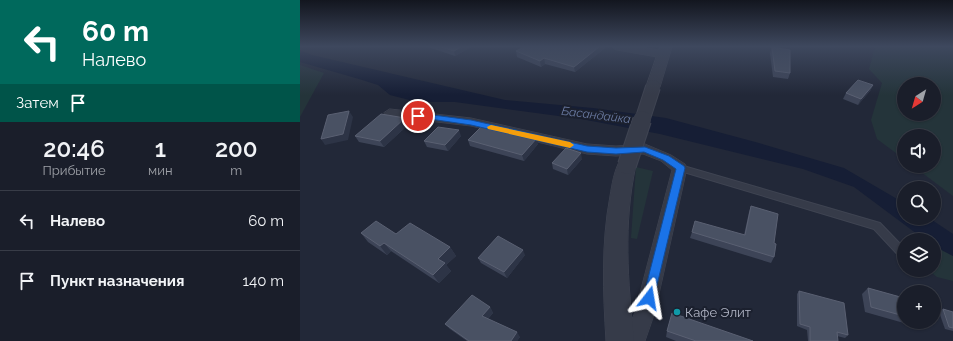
<!DOCTYPE html>
<html lang="ru">
<meta charset="utf-8">
<style>
body{margin:0;font-family:Raleway,sans-serif;background:#232732;color:#f1f3f6;height:100vh;display:flex;flex-direction:column;font-size:15px;white-space:nowrap}
*{box-sizing:border-box;margin:0}
p{font-size:13px;color:#9fa2a8}
.icon{flex:none;width:22px;height:22px;fill:none;stroke:currentColor;stroke-width:2;stroke-linecap:round;stroke-linejoin:round}
.map{position:relative;flex:1;overflow:hidden}
.sheet{display:flex;flex-direction:column;background:#1a1e2a;width:300px}
.sheet>*{flex:none}
.banner{background:#00695c;color:#fff;overflow:hidden}
.needle{width:26px;rotate:217deg}
.controls{position:absolute;left:597px;top:77px;display:grid;gap:8px}
.controls a{display:grid;place-items:center;width:44px;height:44px;border-radius:50%;background:#1a1e2a;box-shadow:0 1px 3px #0004,0 0 0 1px #383c47;font-size:20px}
.pin{position:absolute;display:grid;place-items:center;width:34px;height:34px;color:#fff;margin:-17px;border:2px solid #fff;border-radius:50%;box-shadow:0 1px 4px #0007}
.me{position:absolute;width:44px;margin:-22px;rotate:14deg;stroke-linejoin:round;filter:drop-shadow(0 0 3px #0008)}
.turn{display:flex;align-items:center;gap:14px;height:84px;padding:0 16px;font-size:18px}
.turn .icon{width:52px;height:52px;stroke-width:2.5}
.turn b{display:block;font-size:28px;line-height:34px}
.then{display:flex;align-items:center;height:38px;padding:0 16px;background:#0003;gap:8px;font-size:15px}
.eta{display:flex;justify-content:space-evenly;align-items:center;height:68px;text-align:center}
.eta b{font-size:24px;font-weight:600;line-height:28px}
ul{padding:0;list-style:none}
li{display:flex;align-items:center;gap:12px;height:60px;padding:0 16px;border-top:1px solid #383c47}
li div{flex:1}
li b{display:block;font-size:15px}
li em{font-style:normal}
main{display:flex;flex:1;min-height:0}
.map>svg:first-child{display:block}
.green{fill:#24343a;fill-rule:evenodd}
.water{fill:#161e35}
.lines{fill:none;stroke-linecap:round;stroke-linejoin:round}
.service-casing{stroke:#3f4452;stroke-width:2}
.minor-casing{stroke:#3f4452;stroke-width:1}
.tertiary-casing{stroke:#3f4452;stroke-width:1}
.service{fill:#363b49;fill-rule:evenodd}
.minor{fill:#363b49;fill-rule:evenodd}
.tertiary{fill:#363b49;fill-rule:evenodd}
.tertiary-bridge-far1-casing{stroke:#3f4452;stroke-width:16;stroke-linecap:butt}
.tertiary-bridge-casing{stroke:#3f4452;stroke-width:20;stroke-linecap:butt}
.tertiary-bridge-far1{stroke:#363b49;stroke-width:14}
.tertiary-bridge{stroke:#363b49;stroke-width:18}
.wall{fill:#3d4457}
.shaded-wall{fill:#2d3446}
.building{fill:#495163;stroke:#5a6072}
.route{fill:#1a73e8;stroke:#114b97}
.slow{fill:#f59e0b}
.culture-dot{fill:#0f9aa8;stroke:#1b202e;stroke-width:1.5}
.labels{text-anchor:middle;dominant-baseline:central;stroke-width:4;stroke-linejoin:round;paint-order:stroke}
.water-label{font-size:12px;font-style:italic;fill:#6b7ba3;stroke:#1b202e}
.near-poi-label{font-size:13px;fill:#b1b5c5;stroke:#1b202e;text-anchor:start}
</style>
<main>
<section class="sheet">
<div class="banner">
<div class="turn"><svg class="icon" aria-label="left" viewBox="0 0 24 24"><path d="M17 20v-9H6M10 6l-5 5 5 5"/></svg><div><b>60 m</b>Налево</div></div>
<div class="then">Затем<svg class="icon" aria-label="arrive" viewBox="0 0 24 24"><path d="M6 21V4h12l-3 4 3 4H6"/></svg></div>
</div>
<div class="eta">
<div><b>20:46</b><p>Прибытие</p></div>
<div><b>1</b><p>мин</p></div>
<div><b>200</b><p>m</p></div>
</div>
<ul>
<li><svg class="icon" aria-label="left" viewBox="0 0 24 24"><path d="M17 20v-9H6M10 6l-5 5 5 5"/></svg><div><b>Налево</b></div><em>60 m</em></li>
<li><svg class="icon" aria-label="arrive" viewBox="0 0 24 24"><path d="M6 21V4h12l-3 4 3 4H6"/></svg><div><b>Пункт назначения</b></div><em>140 m</em></li>
</ul>
</section>
<div class="map">
<svg width="653" height="341" viewBox="0 0 653 341">
<rect width="100%" height="100%" fill="#222838"/>
<g class="green">
<path d="M 575,47 L 653,47 L 653,196 L 613,166 L 634,166 L 634,136 L 604,136 L 604,159 L 577,139 L 571,120 L 582,83 L 569,69 ZM 604,84 L 634,84 L 634,114 L 604,114 Z"/>
<path d="M 0,65 L 24,73 L 0,117 Z"/>
<path d="M 336,167 L 353,171 L 337,239 L 331,238 Z"/>
<path d="M 634,246 L 653,256 L 653,281 L 637,277 L 628,270 L 634,270 Z"/>
</g>
<path class="water" d="M 0,50 L 12,55 L 205,100 L 293,108 L 366,118 L 459,143 L 544,168 L 604,203 L 604,218 L 629,218 L 653,234 L 653,256 L 634,246 L 634,240 L 625,240 L 554,187 L 503,169 L 360,134 L 281,119 L 155,102 L 117,102 L 90,95 L 78,85 L 59,79 L 0,62 Z"/>
<g class="lines">
<g class="service-casing">
<path id="service" d="M 380,165 L 580,223 L 604,248 L 604,259 L 601,258 L 574,229 L 377,170 L 376,168 Z"/>
</g>
<g class="minor-casing">
<g id="minor">
<path d="M 312,47 C 324,47 360,46 368,55 L 363,58 L 317,50 Z"/>
<path d="M 90,109 L 171,118 L 287,144 L 316,146 L 345,144 L 371,155 L 385,164 L 387,168 L 355,312 L 345,341 L 323,341 L 335,312 L 372,170 L 361,161 L 343,154 L 316,156 L 287,154 L 171,126 L 86,116 L 84,113 Z"/>
</g>
</g>
<g class="tertiary-casing">
<g id="tertiary">
<path d="M 360,47 L 372,47 L 360,87 L 358,90 L 348,90 L 346,87 Z"/>
<path d="M 327,158 L 334,160 L 336,165 C 323,224 328,281 334,341 L 306,341 C 303,292 301,244 310,196 C 312,184 314,171 320,160 Z"/>
</g>
</g>
<use href="#service" class="service"/>
<use href="#minor" class="minor"/>
<use href="#tertiary" class="tertiary"/>
<g class="tertiary-bridge-far1-casing">
<path id="tertiary-bridge-far1" d="M 342,121 L 353,87"/>
</g>
<g class="tertiary-bridge-casing">
<path id="tertiary-bridge" d="M 327,165 L 342,120"/>
</g>
<use href="#tertiary-bridge-far1" class="tertiary-bridge-far1"/>
<use href="#tertiary-bridge" class="tertiary-bridge"/>
</g>
<g class="wall">
<path d="M 128,47 L 171,47 L 155,56 Z"/>
<path d="M 472,47 L 490,73 L 488,79 L 473,77 L 470,53 Z"/>
<path d="M 305,48 L 275,72 L 245,64 L 241,67 L 217,57 L 216,51 Z"/>
<path d="M 573,85 L 570,91 L 558,105 L 543,99 L 546,93 Z"/>
<path d="M 109,124 L 84,147 L 59,142 L 55,136 Z"/>
<path d="M 161,136 L 148,151 L 127,147 L 124,141 Z"/>
<path d="M 168,140 L 238,144 L 224,161 L 170,146 Z"/>
<path d="M 282,159 L 268,175 L 253,169 L 252,163 Z"/>
<path d="M 451,206 L 474,243 L 474,257 L 471,263 L 390,238 L 392,232 L 444,235 L 449,212 Z"/>
<path d="M 61,233 L 150,247 L 156,256 L 146,265 L 151,271 L 139,283 L 91,251 L 87,255 L 68,242 Z"/>
<path d="M 225,255 L 207,278 L 181,263 L 178,258 Z"/>
<path d="M 568,288 L 604,298 L 604,322 L 626,322 L 618,327 L 565,312 L 562,294 Z"/>
<path d="M 499,291 L 548,335 L 545,338 L 537,336 L 538,341 L 508,341 L 507,330 L 497,326 L 497,294 Z"/>
<path d="M 190,307 L 193,313 L 188,319 L 220,337 L 217,341 L 167,341 L 150,329 L 145,324 Z"/>
<path d="M 643,309 L 653,312 L 653,331 L 645,329 L 639,312 Z"/>
<path d="M 367,331 L 453,341 L 376,341 L 366,337 Z"/>
</g>
<g class="shaded-wall">
<path d="M 161,47 L 171,47 L 155,56 L 154,51 Z"/>
<path d="M 299,47 L 304,47 L 305,48 L 275,72 L 274,67 Z"/>
<path d="M 244,58 L 245,64 L 241,67 L 240,61 Z"/>
<path d="M 573,85 L 570,91 L 558,105 L 561,99 Z"/>
<path d="M 49,111 L 53,117 L 48,140 L 25,145 L 21,139 Z"/>
<path d="M 105,118 L 109,124 L 84,147 L 80,141 Z"/>
<path d="M 159,130 L 161,136 L 148,151 L 145,145 Z"/>
<path d="M 237,138 L 238,144 L 224,161 L 222,155 Z"/>
<path d="M 281,153 L 282,159 L 268,175 L 267,169 Z"/>
<path d="M 84,243 L 91,251 L 87,255 L 80,246 Z"/>
<path d="M 150,247 L 156,256 L 146,265 L 151,271 L 139,283 L 133,275 L 138,259 Z"/>
<path d="M 223,250 L 225,255 L 207,278 L 204,272 Z"/>
<path d="M 190,307 L 193,313 L 186,321 L 182,316 Z"/>
<path d="M 217,332 L 220,337 L 217,341 L 211,341 Z"/>
</g>
<g class="building">
<path d="M 141,47 L 161,47 L 154,51 Z"/>
<path d="M 224,47 L 299,47 L 274,67 L 244,58 L 240,61 L 216,51 Z"/>
<path d="M 472,47 L 490,50 L 490,73 L 475,71 Z"/>
<path d="M 558,80 L 573,85 L 561,99 L 546,93 Z"/>
<path d="M 49,111 L 43,134 L 21,139 L 28,115 Z"/>
<path d="M 81,114 L 105,118 L 80,141 L 55,136 Z"/>
<path d="M 183,125 L 237,138 L 222,155 L 168,140 Z"/>
<path d="M 138,127 L 159,130 L 145,145 L 124,141 Z"/>
<path d="M 266,148 L 281,153 L 267,169 L 252,163 Z"/>
<path d="M 451,206 L 478,214 L 474,243 L 476,244 L 474,257 L 392,232 L 395,221 L 445,235 Z"/>
<path d="M 76,221 L 96,234 L 110,223 L 150,247 L 138,259 L 145,263 L 133,275 L 84,243 L 80,246 L 61,233 Z"/>
<path d="M 198,236 L 223,250 L 204,272 L 178,258 Z"/>
<path d="M 568,288 L 604,298 L 604,316 L 571,307 Z"/>
<path d="M 499,291 L 544,303 L 548,335 L 537,332 L 538,341 L 510,341 L 510,327 L 500,324 Z"/>
<path d="M 172,295 L 190,307 L 182,316 L 217,332 L 211,341 L 169,341 L 145,324 Z"/>
<path d="M 643,309 L 653,312 L 653,328 L 649,327 Z"/>
<path d="M 372,313 L 453,341 L 396,341 L 367,331 Z"/>
</g>
<linearGradient id="sky" x2="0" y2="1"><stop stop-color="#13161f"/><stop offset="0.49" stop-color="#3e485e"/><stop offset="1" stop-color="#3e485e" stop-opacity="0"/></linearGradient>
<rect width="653" height="95" fill="url(#sky)"/>
<path class="route" d="M 118,113 L 171,120 L 287,146 L 316,148 L 345,147 L 369,156 L 384,166 L 385,168 L 353,302 L 349,304 L 344,302 L 343,298 L 376,169 L 363,160 L 344,152 L 316,154 L 287,152 L 171,125 L 116,117 L 115,116 Z"/>
<path class="slow" d="M 191,125 L 270,142 L 274,145 L 270,148 L 188,129 L 187,127 Z"/>
<circle class="culture-dot" cx="377" cy="312" r="4"/>
<g class="labels">
<g class="water-label">
<text transform="translate(296 115) rotate(7)">Басандайка</text>
</g>
<g class="near-poi-label">
<text x="385" y="312">Кафе Элит</text>
</g>
</g>
</svg>
<div class="controls">
<a><svg class="needle" viewBox="-14 -14 28 28"><path d="M0-13l5 13h-10z" fill="#e53935"/><path d="M0 13l5-13h-10z" fill="#9fa2a8"/></svg></a>
<a><svg class="icon" aria-label="sound" viewBox="0 0 24 24"><path d="M4 9h4l5-4v14l-5-4H4zM17 9q2 3 0 6"/></svg></a>
<a><svg class="icon" aria-label="search" viewBox="0 0 24 24"><circle cx="10" cy="10" r="6"/><path d="M15 15l6 6"/></svg></a>
<a><svg class="icon" aria-label="layers" viewBox="0 0 24 24"><path d="M12 4l9 5-9 5-9-5zM3 14l9 5 9-5"/></svg></a>
<a>+</a>
</div>
<div class="pin" style="left:118px;top:116px;background:#d93025"><svg class="icon" aria-label="arrive" viewBox="0 0 24 24"><path d="M6 21V4h12l-3 4 3 4H6"/></svg></div>
<svg class="me" style="left:349px;top:298px" viewBox="-20 -20 40 40"><path d="M0-17L14 15 0 8-14 15z" fill="#1a73e8" stroke="#fff" stroke-width="4"/></svg>
</div>
</main>
